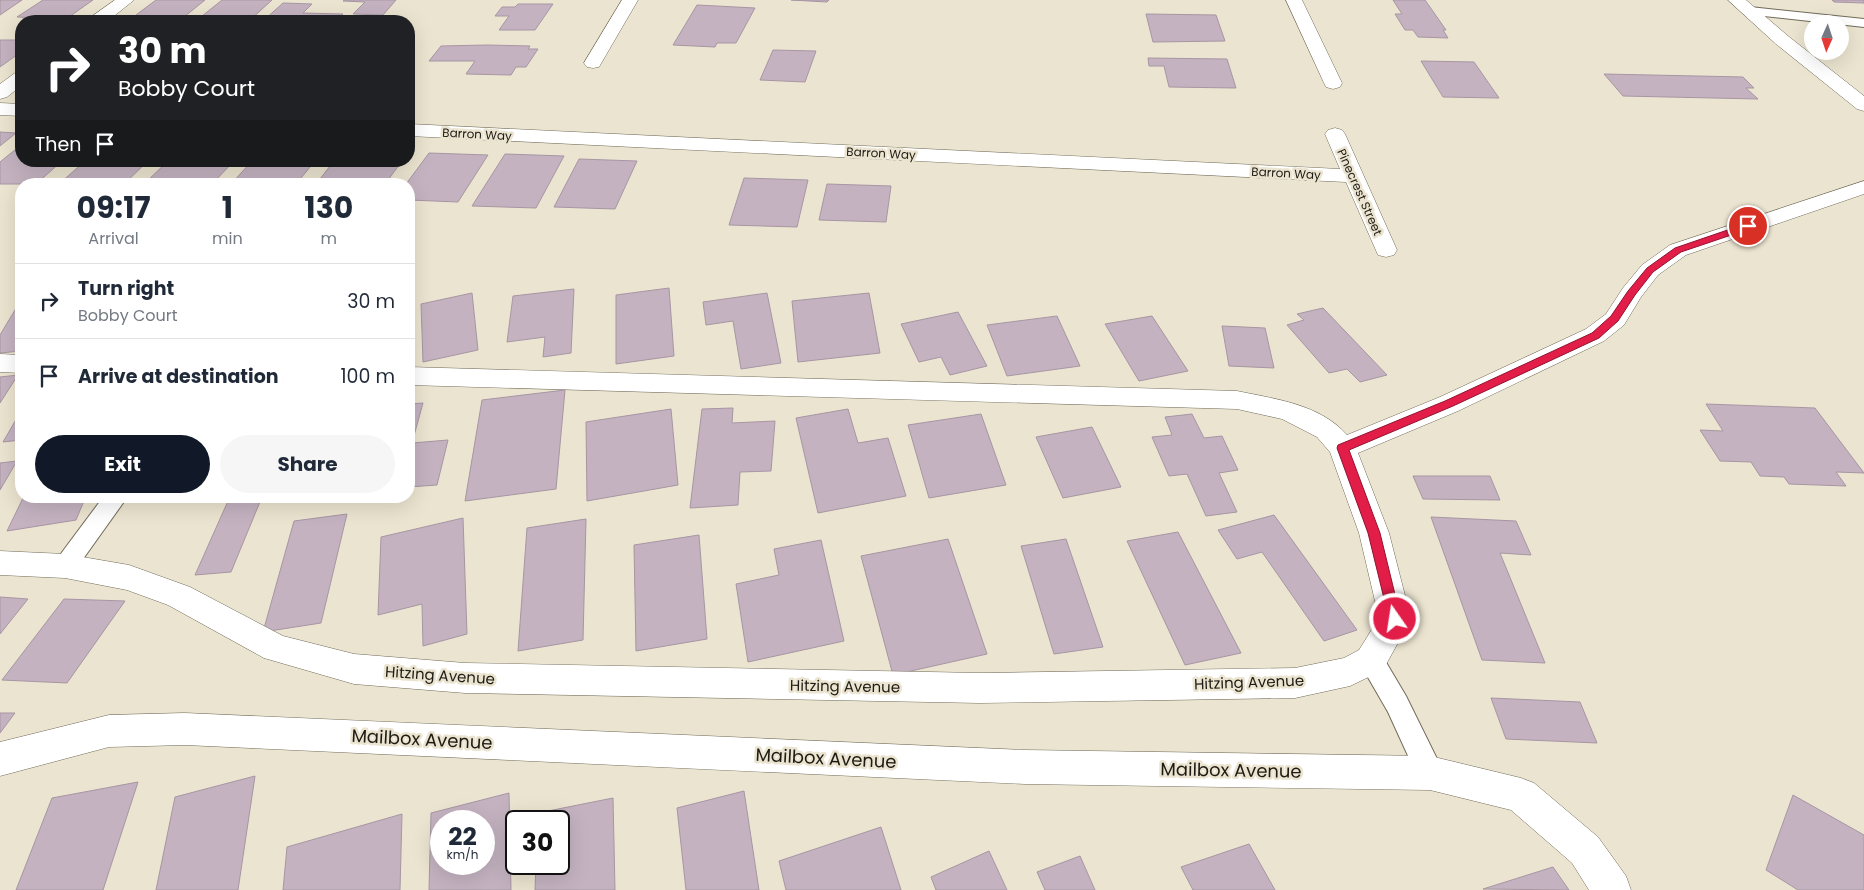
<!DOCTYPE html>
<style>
body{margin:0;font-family:Poppins,sans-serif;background:#f6f6f7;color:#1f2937;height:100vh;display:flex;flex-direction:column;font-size:19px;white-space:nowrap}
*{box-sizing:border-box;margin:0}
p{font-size:16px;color:#747a83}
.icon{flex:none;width:28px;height:28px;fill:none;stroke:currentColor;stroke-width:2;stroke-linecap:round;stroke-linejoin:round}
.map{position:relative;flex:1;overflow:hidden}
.details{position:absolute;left:15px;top:178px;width:400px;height:325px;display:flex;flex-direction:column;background:#fff;border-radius:20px;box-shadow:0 5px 20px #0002}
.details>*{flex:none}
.hud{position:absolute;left:15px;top:15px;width:400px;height:152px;border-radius:20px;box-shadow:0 5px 20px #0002;background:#202124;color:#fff;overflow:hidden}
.needle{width:32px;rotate:183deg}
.fabs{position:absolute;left:1804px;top:15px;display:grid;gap:10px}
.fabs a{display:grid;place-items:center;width:45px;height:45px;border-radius:50%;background:#fff;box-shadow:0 5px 20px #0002;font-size:25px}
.speed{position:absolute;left:430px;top:810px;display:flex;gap:10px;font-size:25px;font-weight:700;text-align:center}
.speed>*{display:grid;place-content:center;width:65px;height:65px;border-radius:50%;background:#fff;box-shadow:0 5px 20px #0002;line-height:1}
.speed small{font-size:12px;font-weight:400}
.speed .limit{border:2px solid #111;border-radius:8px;background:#fff;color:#111}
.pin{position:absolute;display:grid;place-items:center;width:42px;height:42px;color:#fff;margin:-21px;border:2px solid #fff;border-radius:50%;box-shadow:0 1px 5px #0007}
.me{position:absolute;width:55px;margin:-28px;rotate:347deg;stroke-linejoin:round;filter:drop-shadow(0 0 4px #0008)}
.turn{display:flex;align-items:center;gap:18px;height:105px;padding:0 20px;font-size:22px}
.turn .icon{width:65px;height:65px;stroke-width:2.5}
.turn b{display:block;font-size:35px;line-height:42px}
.then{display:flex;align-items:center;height:48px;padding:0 20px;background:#0003;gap:10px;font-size:19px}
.eta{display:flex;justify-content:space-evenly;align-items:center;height:85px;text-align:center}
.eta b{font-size:30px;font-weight:700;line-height:35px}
.button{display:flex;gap:10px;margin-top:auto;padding:10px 20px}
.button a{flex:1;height:58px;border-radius:30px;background:#111827;color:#fff;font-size:20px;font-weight:700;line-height:58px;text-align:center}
.button a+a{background:#f6f6f7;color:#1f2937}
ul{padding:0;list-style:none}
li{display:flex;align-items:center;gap:15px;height:75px;padding:0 20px;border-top:1px solid #e0e1e3}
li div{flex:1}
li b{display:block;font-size:19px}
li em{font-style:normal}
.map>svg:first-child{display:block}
.building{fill:#c4b2c0;stroke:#a796a3;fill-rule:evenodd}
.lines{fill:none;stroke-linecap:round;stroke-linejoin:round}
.service-casing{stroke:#716b59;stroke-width:2}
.minor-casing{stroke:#716b59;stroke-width:1}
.service{fill:#fff;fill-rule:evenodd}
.minor{fill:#fff;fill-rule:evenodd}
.route{fill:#e11d48;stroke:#92132f}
.labels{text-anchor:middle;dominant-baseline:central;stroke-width:5;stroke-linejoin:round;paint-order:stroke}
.far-street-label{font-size:12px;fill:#1e1b14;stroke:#ebe4d0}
.street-label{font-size:15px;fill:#1e1b14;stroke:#ebe4d0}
.near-street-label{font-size:18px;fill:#1e1b14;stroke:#ebe4d0}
</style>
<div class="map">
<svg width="1864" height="890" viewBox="0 0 1864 890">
<rect width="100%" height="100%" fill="#ebe4d0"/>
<g class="building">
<path d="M 0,0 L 22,0 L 0,15 Z"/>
<path d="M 43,0 L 93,0 L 66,19 L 17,17 Z"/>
<path d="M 156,0 L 205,0 L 179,21 L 128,21 Z"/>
<path d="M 222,0 L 272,0 L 249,21 L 196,21 Z"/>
<path d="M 345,0 L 396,0 L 383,15 L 353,14 L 365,2 L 343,1 Z"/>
<path d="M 791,0 L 829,0 L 827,2 Z"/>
<path d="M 1393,0 L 1425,0 L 1446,30 L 1443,30 L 1448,38 L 1418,37 L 1413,30 L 1405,30 L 1395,14 L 1402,14 Z"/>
<path d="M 1832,0 L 1864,0 L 1864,3 L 1834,2 Z"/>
<path d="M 283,3 L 312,4 L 303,13 L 343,14 L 335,21 L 263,21 Z"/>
<path d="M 518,4 L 553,4 L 535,30 L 499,30 L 509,16 L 495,16 L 502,7 L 515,7 Z"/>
<path d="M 697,5 L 755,8 L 736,43 L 717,43 L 715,47 L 673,45 Z"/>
<path d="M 1146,14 L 1216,15 L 1225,41 L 1153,42 Z"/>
<path d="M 0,40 L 21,40 L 21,52 L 0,67 Z"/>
<path d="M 487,45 L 530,46 L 528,49 L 538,49 L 526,67 L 516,67 L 511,75 L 466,74 L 475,61 L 429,61 L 441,46 Z"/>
<path d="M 773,50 L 816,51 L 805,82 L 760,80 Z"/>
<path d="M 1148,58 L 1227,59 L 1236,88 L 1169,87 L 1164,66 L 1149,66 Z"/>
<path d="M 1421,61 L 1474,62 L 1499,98 L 1443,97 Z"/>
<path d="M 1604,74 L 1743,77 L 1754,88 L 1746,88 L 1758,99 L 1623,96 Z"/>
<path d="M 0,132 L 16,133 L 0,146 Z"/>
<path d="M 21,145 L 21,161 L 62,161 L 36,184 L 0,184 L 0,162 Z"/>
<path d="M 429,153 L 488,155 L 458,202 L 409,200 L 409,184 L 406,184 Z"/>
<path d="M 505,154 L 564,156 L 536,208 L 472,206 Z"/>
<path d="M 579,159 L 637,161 L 615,209 L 554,207 Z"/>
<path d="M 85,161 L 148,161 L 124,184 L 59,184 Z"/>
<path d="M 168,161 L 234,161 L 212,184 L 144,184 Z"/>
<path d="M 252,161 L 315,161 L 296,184 L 231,184 Z"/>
<path d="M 334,161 L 402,161 L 385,184 L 316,184 Z"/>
<path d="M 744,178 L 808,180 L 797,227 L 729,225 Z"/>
<path d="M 827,184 L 891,186 L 886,222 L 819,220 Z"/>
<path d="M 669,288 L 674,356 L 616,364 L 616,295 Z"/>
<path d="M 574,289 L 571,353 L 543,357 L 545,337 L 507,342 L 513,296 Z"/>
<path d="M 472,293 L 478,350 L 423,362 L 421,304 Z"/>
<path d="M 767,293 L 781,363 L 741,369 L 733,321 L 706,325 L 703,302 Z"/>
<path d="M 869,293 L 880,353 L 798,362 L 792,301 Z"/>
<path d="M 21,300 L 21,351 L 0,353 L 0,335 Z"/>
<path d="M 1323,308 L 1387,375 L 1360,382 L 1347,369 L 1329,373 L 1287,325 L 1304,320 L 1297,314 Z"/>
<path d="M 958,312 L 987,366 L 950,375 L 941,357 L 919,362 L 901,324 Z"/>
<path d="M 1057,316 L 1080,366 L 1007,376 L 987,325 Z"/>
<path d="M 1152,316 L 1188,371 L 1139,381 L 1105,324 Z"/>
<path d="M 1222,326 L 1265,328 L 1274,368 L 1229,366 Z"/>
<path d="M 18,375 L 0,403 L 0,377 Z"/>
<path d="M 565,390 L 556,489 L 465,501 L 482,400 Z"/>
<path d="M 423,403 L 412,443 L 448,440 L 437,485 L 409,487 L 409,404 Z"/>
<path d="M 1706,404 L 1815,408 L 1864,473 L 1836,472 L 1846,486 L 1789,484 L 1784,477 L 1760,476 L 1751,462 L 1720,461 L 1700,430 L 1723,431 Z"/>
<path d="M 733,408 L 732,423 L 775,421 L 771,471 L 740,472 L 738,505 L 690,508 L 702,409 Z"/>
<path d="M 671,409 L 678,485 L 587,501 L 586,422 Z"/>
<path d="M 848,409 L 858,443 L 888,438 L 906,496 L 818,513 L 796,418 Z"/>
<path d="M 21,411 L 21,440 L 3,442 Z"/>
<path d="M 981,414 L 1006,485 L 929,498 L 908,425 Z"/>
<path d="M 1192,414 L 1204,438 L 1222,436 L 1238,470 L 1219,473 L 1237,512 L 1206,516 L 1187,474 L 1169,476 L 1152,437 L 1172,435 L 1165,417 Z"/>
<path d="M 1092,427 L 1121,487 L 1063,498 L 1036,437 Z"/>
<path d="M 17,461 L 0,490 L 0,463 Z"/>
<path d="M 1413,476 L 1490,476 L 1500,500 L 1423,499 Z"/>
<path d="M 24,496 L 86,496 L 76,520 L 7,531 Z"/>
<path d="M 262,497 L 231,572 L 195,575 L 228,501 Z"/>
<path d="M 347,514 L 321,623 L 263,632 L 294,521 Z"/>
<path d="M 1274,515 L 1357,630 L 1324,641 L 1262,552 L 1237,559 L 1218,530 Z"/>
<path d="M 1431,517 L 1516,521 L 1531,555 L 1500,553 L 1545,663 L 1482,660 Z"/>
<path d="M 463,518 L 467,634 L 423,646 L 422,604 L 378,615 L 381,537 Z"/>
<path d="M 586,519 L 583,640 L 518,651 L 527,528 Z"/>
<path d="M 1178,532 L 1241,653 L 1185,665 L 1127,541 Z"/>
<path d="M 699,535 L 707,639 L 636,651 L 634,545 Z"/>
<path d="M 948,539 L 987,654 L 893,675 L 861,556 Z"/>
<path d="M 1066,539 L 1103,647 L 1054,654 L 1021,546 Z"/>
<path d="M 821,540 L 844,641 L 748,662 L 736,584 L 779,575 L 774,549 Z"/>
<path d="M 0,597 L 28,599 L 0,634 Z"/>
<path d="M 64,599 L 125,601 L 67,683 L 2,680 Z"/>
<path d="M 1491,698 L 1580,702 L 1597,743 L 1506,739 Z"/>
<path d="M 0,713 L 15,713 L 0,733 Z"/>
<path d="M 255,776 L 238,890 L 156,890 L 175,797 Z"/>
<path d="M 138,782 L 103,890 L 16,890 L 52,798 Z"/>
<path d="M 744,791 L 759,890 L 686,890 L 677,808 Z"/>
<path d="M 509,793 L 511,890 L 429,890 L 431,813 ZM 441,821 L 484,821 L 484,864 L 441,864 Z"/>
<path d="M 1793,795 L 1864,835 L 1864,890 L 1798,890 L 1766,870 Z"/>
<path d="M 613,798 L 615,890 L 535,890 L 536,864 L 559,864 L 559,821 L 538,821 L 538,813 Z"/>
<path d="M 402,814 L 400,890 L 283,890 L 287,847 Z"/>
<path d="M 881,827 L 901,890 L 786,890 L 779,861 Z"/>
<path d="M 1249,844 L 1275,890 L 1193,890 L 1181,867 Z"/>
<path d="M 989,851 L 1007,890 L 936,890 L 931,877 Z"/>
<path d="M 1080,856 L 1095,890 L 1045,890 L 1037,872 Z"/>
<path d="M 1553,867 L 1569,890 L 1483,889 Z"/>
</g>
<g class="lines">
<g class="service-casing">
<g id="service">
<path d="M 1750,7 L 1864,19 L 1864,27 L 1745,14 L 1744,11 Z"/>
<path d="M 104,496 L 128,496 L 73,573 L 65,576 L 57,573 L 53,566 L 57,559 Z"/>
<path d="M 1371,649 L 1380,652 L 1406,696 L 1444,773 L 1440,782 L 1430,786 L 1420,782 L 1388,712 L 1358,660 L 1362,652 Z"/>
</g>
</g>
<g class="minor-casing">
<g id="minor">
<path d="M 115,0 L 134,0 L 108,21 L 89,21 L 91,17 Z"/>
<path d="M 622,0 L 638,0 L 599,67 L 593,68 L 587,67 L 584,63 Z"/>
<path d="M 1286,0 L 1302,0 L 1342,83 L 1340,87 L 1333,89 L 1326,87 L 1324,83 Z"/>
<path d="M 1728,0 L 1746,0 L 1788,36 L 1864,96 L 1864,111 L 1857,109 L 1776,44 Z"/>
<path d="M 21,72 L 21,86 L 7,97 L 0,99 L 0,84 L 15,73 Z"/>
<path d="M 0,103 L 21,104 L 21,116 L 0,115 Z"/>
<path d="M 409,124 L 1340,169 L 1325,134 L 1328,130 L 1335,128 L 1342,130 L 1345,134 L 1397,250 L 1394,255 L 1386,257 L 1378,255 L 1346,182 L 409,136 Z"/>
<path d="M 1864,181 L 1864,194 L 1686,255 L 1658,275 L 1641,297 L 1624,325 L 1604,341 L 1458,411 L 1358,453 L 1389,533 L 1411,619 L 1383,670 L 1350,686 L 1295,698 L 980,703 L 465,693 L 354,684 L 264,658 L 168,605 L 127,590 L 65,578 L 0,575 L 0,551 L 65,554 L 129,565 L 190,587 L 283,636 L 354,654 L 465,663 L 980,673 L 1295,668 L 1344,658 L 1359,650 L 1379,618 L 1359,533 L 1330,452 L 1317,437 L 1282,419 L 1237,409 L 409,385 L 409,367 L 1237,391 C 1275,399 1320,404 1347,435 L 1440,397 L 1586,329 L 1606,314 L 1623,288 L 1642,265 L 1670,245 Z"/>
<path d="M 0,354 L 21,355 L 21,373 L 0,372 Z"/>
<path d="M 185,713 L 1025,750 L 1430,756 L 1521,778 L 1534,783 L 1598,837 L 1626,876 L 1631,890 L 1589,890 L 1572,863 L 1511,810 L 1430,790 L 1025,784 L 185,745 L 109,747 L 0,776 L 0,742 L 109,715 Z"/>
</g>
</g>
<use href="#service" class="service"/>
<use href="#minor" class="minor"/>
</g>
<path class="route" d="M 1748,223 L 1753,226 L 1752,228 L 1681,252 L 1653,272 L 1635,295 L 1618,321 L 1599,338 L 1453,406 L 1349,450 L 1380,533 L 1401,619 L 1399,623 L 1395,625 L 1390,623 L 1368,533 L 1337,448 L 1338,445 L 1445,401 L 1592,333 L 1611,316 L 1628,291 L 1647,268 L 1675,248 Z"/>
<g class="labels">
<g class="far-street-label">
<text transform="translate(477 134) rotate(3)">Barron Way</text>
<text transform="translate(881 153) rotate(3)">Barron Way</text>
<text transform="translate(1286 173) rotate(3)">Barron Way</text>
<text transform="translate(1360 192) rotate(66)">Pinecrest Street</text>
</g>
<g class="street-label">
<text transform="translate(440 675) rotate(4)">Hitzing Avenue</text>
<text transform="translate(1249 682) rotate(-2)">Hitzing Avenue</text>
<text transform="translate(845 686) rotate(1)">Hitzing Avenue</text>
</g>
<g class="near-street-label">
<text transform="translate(422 739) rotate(3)">Mailbox Avenue</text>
<text transform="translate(826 758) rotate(3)">Mailbox Avenue</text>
<text transform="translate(1231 770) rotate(1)">Mailbox Avenue</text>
</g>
</g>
</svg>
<div class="fabs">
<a><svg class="needle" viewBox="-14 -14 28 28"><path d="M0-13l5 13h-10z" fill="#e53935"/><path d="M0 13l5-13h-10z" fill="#747a83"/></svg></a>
</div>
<div class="speed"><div>22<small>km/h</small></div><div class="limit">30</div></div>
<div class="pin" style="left:1748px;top:226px;background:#d93025"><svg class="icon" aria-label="arrive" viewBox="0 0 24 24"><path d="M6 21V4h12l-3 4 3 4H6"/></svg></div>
<svg class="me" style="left:1395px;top:619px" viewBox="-20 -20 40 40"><circle r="17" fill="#e11d48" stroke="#fff" stroke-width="3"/><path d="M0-11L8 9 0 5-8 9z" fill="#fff"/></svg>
<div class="hud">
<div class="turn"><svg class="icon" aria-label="right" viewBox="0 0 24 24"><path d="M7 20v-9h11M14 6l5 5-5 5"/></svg><div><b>30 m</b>Bobby Court</div></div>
<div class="then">Then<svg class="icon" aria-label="arrive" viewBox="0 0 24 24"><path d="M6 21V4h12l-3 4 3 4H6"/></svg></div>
</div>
<section class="details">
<div class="eta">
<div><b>09:17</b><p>Arrival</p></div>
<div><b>1</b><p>min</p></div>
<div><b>130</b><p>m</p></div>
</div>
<ul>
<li><svg class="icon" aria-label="right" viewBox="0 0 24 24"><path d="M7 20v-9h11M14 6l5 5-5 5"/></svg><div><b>Turn right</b><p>Bobby Court</p></div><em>30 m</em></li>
<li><svg class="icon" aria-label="arrive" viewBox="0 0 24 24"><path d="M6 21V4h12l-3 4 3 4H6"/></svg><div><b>Arrive at destination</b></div><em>100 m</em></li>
</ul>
<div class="button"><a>Exit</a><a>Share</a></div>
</section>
</div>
